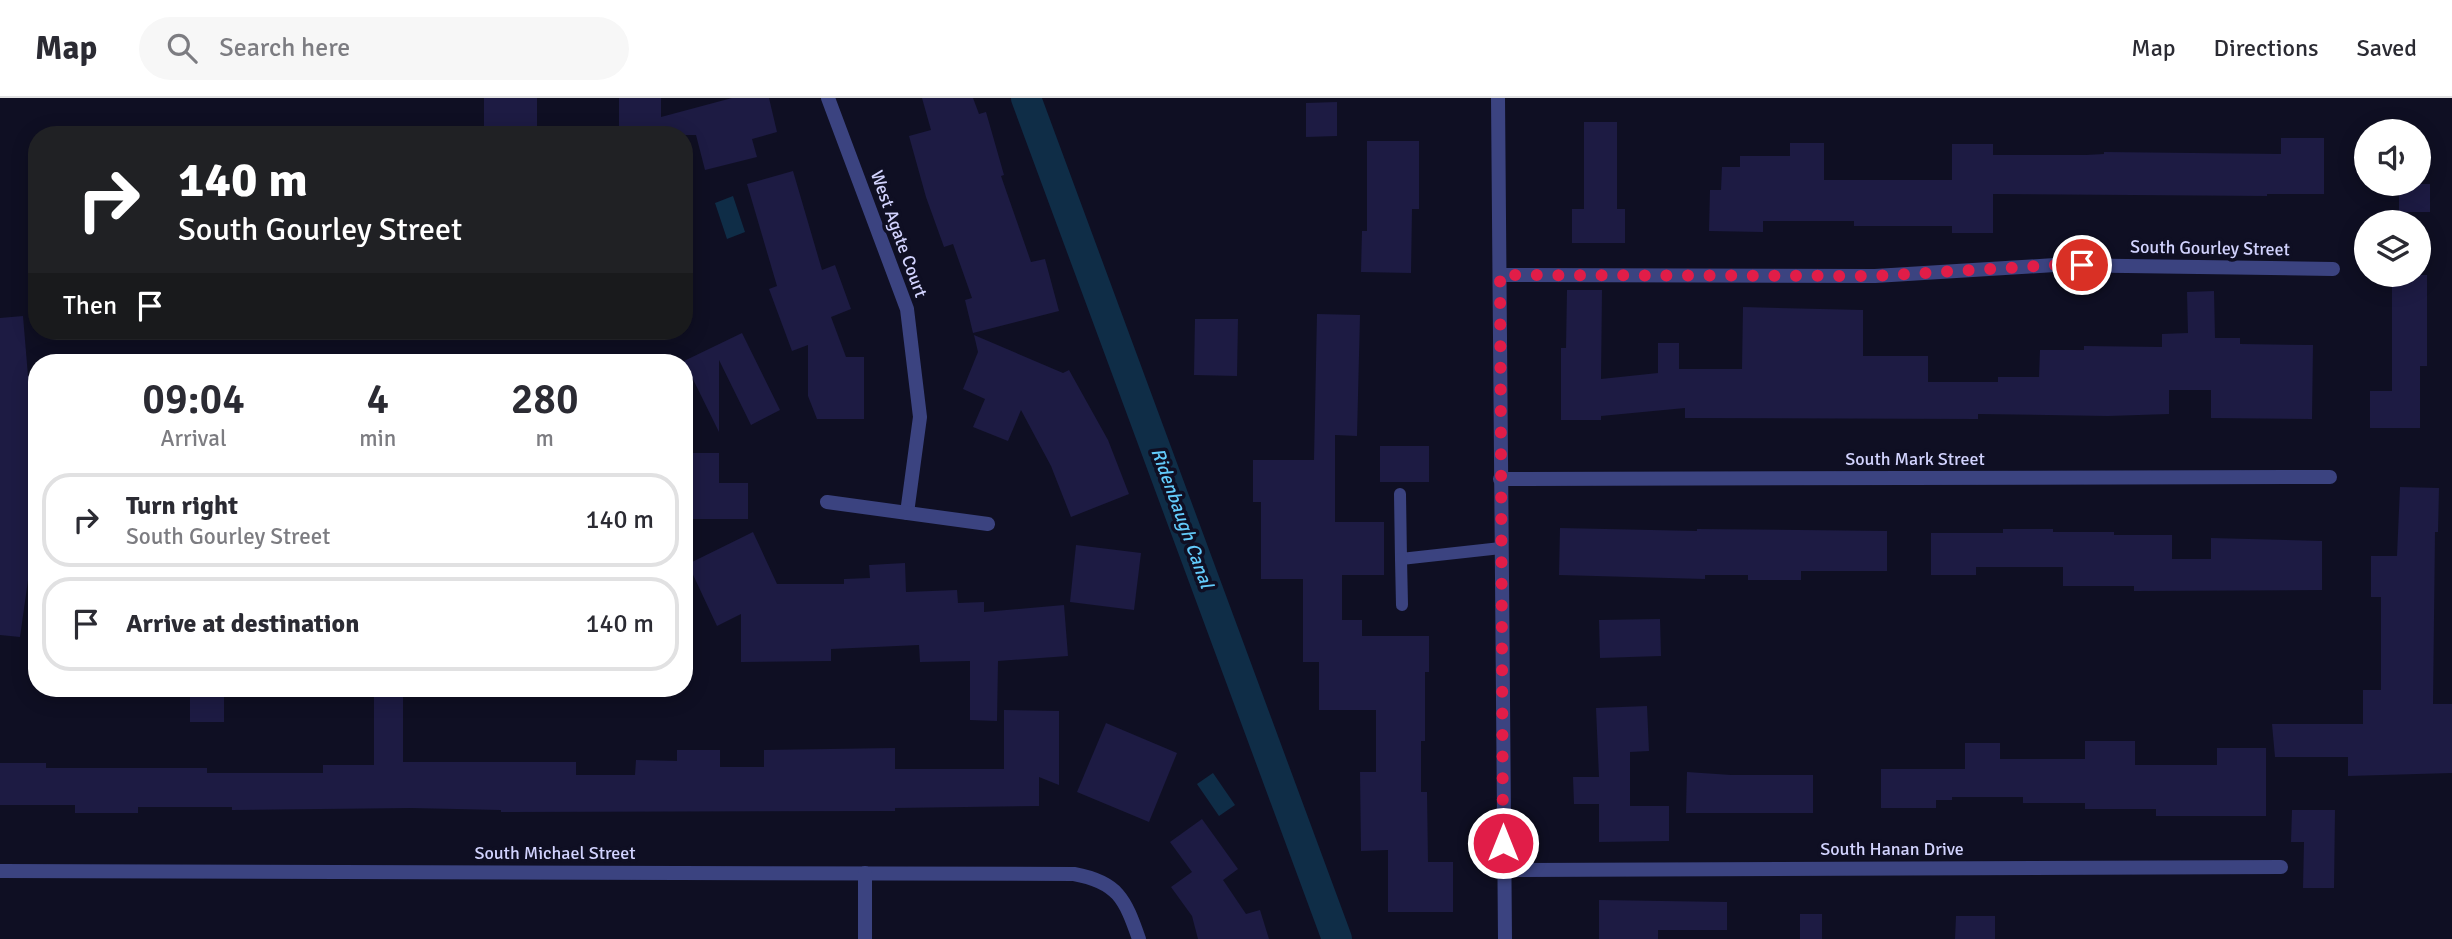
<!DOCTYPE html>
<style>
body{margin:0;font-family:Signika,sans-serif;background:#f7f7f7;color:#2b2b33;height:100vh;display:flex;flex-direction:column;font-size:26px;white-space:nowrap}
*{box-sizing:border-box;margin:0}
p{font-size:23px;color:#7c7c81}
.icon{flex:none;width:38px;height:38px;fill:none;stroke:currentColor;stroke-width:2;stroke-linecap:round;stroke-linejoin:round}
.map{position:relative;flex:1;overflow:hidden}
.panel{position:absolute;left:28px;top:256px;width:665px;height:343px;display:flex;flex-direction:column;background:#fff;border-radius:28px;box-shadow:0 4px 18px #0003}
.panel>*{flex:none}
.banner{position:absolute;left:28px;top:28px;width:665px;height:214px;border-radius:28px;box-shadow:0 4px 18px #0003;background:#202124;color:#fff;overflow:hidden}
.tools{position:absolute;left:2354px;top:21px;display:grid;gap:14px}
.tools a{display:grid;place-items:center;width:77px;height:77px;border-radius:50%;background:#fff;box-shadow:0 4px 18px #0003;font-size:35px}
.pin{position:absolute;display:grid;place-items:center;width:60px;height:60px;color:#fff;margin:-30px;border:4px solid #fff;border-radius:50%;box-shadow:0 2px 7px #0007}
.me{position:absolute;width:77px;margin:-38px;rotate:0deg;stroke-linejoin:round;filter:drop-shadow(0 0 5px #0008)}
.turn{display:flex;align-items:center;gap:24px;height:147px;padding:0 35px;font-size:32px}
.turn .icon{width:91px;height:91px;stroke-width:2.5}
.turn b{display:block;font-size:49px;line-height:60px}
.then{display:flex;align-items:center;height:66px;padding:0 35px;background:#0003;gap:14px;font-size:26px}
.eta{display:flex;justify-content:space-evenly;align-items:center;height:119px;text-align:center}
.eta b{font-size:42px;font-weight:600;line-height:49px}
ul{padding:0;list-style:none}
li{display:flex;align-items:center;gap:21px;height:94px;margin:0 14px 10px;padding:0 21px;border:4px solid #e1e1e2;border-radius:28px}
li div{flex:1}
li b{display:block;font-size:26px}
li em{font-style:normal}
header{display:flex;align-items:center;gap:42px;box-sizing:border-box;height:98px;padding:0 35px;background:#fff;border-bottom:2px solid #e1e1e2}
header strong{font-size:33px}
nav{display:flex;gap:38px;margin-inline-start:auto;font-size:24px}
.search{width:490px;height:63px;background:#f7f7f7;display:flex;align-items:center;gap:18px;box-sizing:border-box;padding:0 24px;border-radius:38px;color:#7c7c81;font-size:26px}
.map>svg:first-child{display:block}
.water{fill:#0f2d47}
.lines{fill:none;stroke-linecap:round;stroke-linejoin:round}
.canal{stroke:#0f2d47;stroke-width:30}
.building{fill:#1d1b43}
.service{stroke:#3b4380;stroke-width:12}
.minor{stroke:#3b4380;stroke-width:14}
.tertiary{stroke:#3b4380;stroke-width:14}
.route{stroke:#e11d48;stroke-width:12;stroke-dasharray:0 21.6}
.labels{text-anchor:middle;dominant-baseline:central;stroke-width:7;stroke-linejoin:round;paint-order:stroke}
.street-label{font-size:18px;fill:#d2d3fe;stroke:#0f0f23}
.water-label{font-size:19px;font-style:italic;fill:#63cbfb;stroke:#0f0f23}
</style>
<header>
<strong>Map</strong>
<div class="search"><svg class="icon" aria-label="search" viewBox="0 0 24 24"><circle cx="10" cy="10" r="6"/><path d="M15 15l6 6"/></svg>Search here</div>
<nav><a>Map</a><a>Directions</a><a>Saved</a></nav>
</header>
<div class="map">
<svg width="2452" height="841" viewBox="0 0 2452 841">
<rect width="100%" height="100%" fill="#0f0f23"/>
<g class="water">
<path d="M 733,98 L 745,134 L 727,141 L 715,105 Z"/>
<path d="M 1213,675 L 1235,707 L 1219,718 L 1197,686 Z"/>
</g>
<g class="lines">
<path class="canal" d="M 1026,0 L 1337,841"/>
</g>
<g class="building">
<rect x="484" y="0" width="53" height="37"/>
<path d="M 619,0 L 661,0 L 661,19 L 732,0 L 769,0 L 777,34 L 752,41 L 757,59 L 705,72 L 696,37 L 619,37 Z"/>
<path d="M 922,0 L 973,0 L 979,16 L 986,14 L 1004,77 L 1001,78 L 1031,164 L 1045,161 L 1059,213 L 973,235 L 965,202 L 972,200 L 953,146 L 944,149 L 926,99 L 909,38 L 931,32 Z"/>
<path d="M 1337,4 L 1337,38 L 1306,39 L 1306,5 Z"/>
<path d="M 1584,24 L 1617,24 L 1617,111 L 1625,111 L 1625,145 L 1572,145 L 1572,111 L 1584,111 Z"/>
<path d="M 2281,40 L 2324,40 L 2324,96 L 2267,96 L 2267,98 L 1993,96 L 1993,135 L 1952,135 L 1952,128 L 1854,128 L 1854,123 L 1763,123 L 1763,134 L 1709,133 L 1710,92 L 1721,92 L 1722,69 L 1740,69 L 1740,58 L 1790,58 L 1790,45 L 1824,45 L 1824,82 L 1952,82 L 1952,46 L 1993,46 L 1993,57 L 2086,57 L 2104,56 L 2104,54 L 2281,56 Z"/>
<path d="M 1367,43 L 1419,43 L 1419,111 L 1412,111 L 1411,175 L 1361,174 L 1362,133 L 1367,133 Z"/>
<path d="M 793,73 L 822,172 L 835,167 L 851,211 L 831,219 L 846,259 L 864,259 L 864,321 L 817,321 L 808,298 L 808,247 L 792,253 L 769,191 L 777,188 L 747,86 Z"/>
<rect x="2399" y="86" width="31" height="28"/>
<path d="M 2392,177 L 2427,177 L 2427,268 L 2420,268 L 2420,330 L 2370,330 L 2370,293 L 2392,293 Z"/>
<path d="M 1567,192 L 1602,192 L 1601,281 L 1658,275 L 1658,245 L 1679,245 L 1679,271 L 1742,271 L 1743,209 L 1863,212 L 1863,258 L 1928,258 L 1928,284 L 1998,284 L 1998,279 L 2039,279 L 2040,252 L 2084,252 L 2084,248 L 2162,249 L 2162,236 L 2188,235 L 2187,194 L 2214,193 L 2215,240 L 2240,240 L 2240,246 L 2313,247 L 2312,321 L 2211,320 L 2211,292 L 2169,292 L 2169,316 L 2108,318 L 1978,316 L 1978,321 L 1685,320 L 1685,310 L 1601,318 L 1601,322 L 1561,322 L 1561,250 L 1566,250 Z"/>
<path d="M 1317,216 L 1360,217 L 1357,338 L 1335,337 L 1335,424 L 1384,424 L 1384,477 L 1342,477 L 1342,522 L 1362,522 L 1362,538 L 1429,538 L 1429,574 L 1425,574 L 1425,643 L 1421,643 L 1421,694 L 1427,694 L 1428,764 L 1453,764 L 1453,814 L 1388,814 L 1388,752 L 1361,753 L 1360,674 L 1376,674 L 1376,612 L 1319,612 L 1319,564 L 1303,564 L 1303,481 L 1261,481 L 1261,404 L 1253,404 L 1253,362 L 1314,362 Z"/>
<path d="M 23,218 L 28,278 L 37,277 L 37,476 L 29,475 L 20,539 L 0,537 L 0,220 Z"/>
<path d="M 1195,221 L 1238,221 L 1237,278 L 1194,277 Z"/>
<path d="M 742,235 L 780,312 L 751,327 L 719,262 L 719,334 L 684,263 Z"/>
<path d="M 974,237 L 1063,275 L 1069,272 L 1108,342 L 1129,396 L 1071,419 L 1051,368 L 1021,312 L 1008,343 L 973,329 L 985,301 L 963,291 L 978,254 Z"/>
<rect x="1380" y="348" width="49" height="36"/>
<path d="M 686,355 L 719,355 L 719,385 L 748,385 L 748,421 L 686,421 Z"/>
<path d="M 2400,389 L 2439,390 L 2438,434 L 2435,434 L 2433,606 L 2452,606 L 2452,675 L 2348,678 L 2348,659 L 2275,659 L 2272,626 L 2363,626 L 2363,592 L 2381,592 L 2381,499 L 2371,499 L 2371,458 L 2397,458 Z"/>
<path d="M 1560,430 L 1697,433 L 1697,431 L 1887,433 L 1887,473 L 1801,473 L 1801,482 L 1748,482 L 1748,477 L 1705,477 L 1705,481 L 1559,477 Z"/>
<path d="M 2003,431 L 2053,431 L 2053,434 L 2114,434 L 2114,437 L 2172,437 L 2172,461 L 2211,461 L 2211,440 L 2322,443 L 2322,492 L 2134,493 L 2134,488 L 2063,488 L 2063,469 L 1976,469 L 1976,477 L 1931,477 L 1931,435 L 2003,435 Z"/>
<path d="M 753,434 L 777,486 L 844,486 L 844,481 L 870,480 L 869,467 L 905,465 L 906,494 L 957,492 L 958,505 L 984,504 L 984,514 L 1064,507 L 1068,558 L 998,563 L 997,623 L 970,622 L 970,563 L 920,564 L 919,547 L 831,551 L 831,563 L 741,564 L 741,516 L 717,528 L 688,466 Z"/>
<path d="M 1076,447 L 1141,455 L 1134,512 L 1070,504 Z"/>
<path d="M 1660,521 L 1661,558 L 1600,560 L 1599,522 Z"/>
<rect x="190" y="590" width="34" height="34"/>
<path d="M 374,590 L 403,590 L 403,664 L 576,664 L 576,677 L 635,677 L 636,662 L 677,663 L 677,652 L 720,652 L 720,669 L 764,669 L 764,652 L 895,650 L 895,671 L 1004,671 L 1004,612 L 1059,613 L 1059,687 L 1039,679 L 1039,708 L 895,710 L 895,713 L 501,714 L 501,712 L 411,710 L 232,712 L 232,709 L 138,709 L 138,715 L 75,715 L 75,707 L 0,707 L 0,665 L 46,665 L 46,670 L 207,670 L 207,675 L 323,675 L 323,667 L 374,667 Z"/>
<path d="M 1647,608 L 1649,653 L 1630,654 L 1630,708 L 1669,708 L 1669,743 L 1599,744 L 1599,706 L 1574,706 L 1573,679 L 1599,679 L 1596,610 Z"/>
<path d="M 1106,625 L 1177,655 L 1149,724 L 1077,694 Z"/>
<path d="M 2085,643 L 2135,643 L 2135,667 L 2217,667 L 2217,650 L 2266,650 L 2266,718 L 2156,718 L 2156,711 L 2085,711 L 2085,705 L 2023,705 L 2023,699 L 1952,699 L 1952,702 L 1936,702 L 1936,710 L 1881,710 L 1881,671 L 1965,671 L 1965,645 L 2000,645 L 2000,661 L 2085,661 Z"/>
<path d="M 1687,674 L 1731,677 L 1813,677 L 1813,715 L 1686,715 Z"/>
<path d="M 2292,712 L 2335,712 L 2334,790 L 2303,790 L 2304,744 L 2291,744 Z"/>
<path d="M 1202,721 L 1238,771 L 1223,782 L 1246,816 L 1260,812 L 1269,841 L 1198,841 L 1192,818 L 1171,789 L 1192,774 L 1170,744 Z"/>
<path d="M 1599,802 L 1727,804 L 1727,832 L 1658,832 L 1658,841 L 1599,841 Z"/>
<rect x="1800" y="816" width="22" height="25"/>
<path d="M 1956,818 L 1995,818 L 1995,841 L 1955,841 Z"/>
</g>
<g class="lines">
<g class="service">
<path d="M 1400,396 L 1401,461 L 1501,450"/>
<path d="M 1401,461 L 1402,507"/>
</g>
<g class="minor">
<path d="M 828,0 L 907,211 L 920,319 L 907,415"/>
<path d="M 1500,177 L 1875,178 L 2055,167 L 2333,171"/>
<path d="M 1500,381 L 2330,379"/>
<path d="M 827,404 L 988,426"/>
<path d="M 1503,772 L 2281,769"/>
<path d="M 0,773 L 1074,776 C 1118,784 1125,801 1139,841"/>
<path d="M 865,775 L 865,841"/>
</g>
<path class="tertiary" d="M 1498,0 L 1505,841"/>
</g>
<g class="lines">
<path class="route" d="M 1503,745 L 1500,177 L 1875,178 L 2055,167 L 2082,167"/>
</g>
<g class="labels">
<g class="street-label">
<text transform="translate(899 136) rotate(70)">West Agate Court</text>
<text transform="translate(2210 150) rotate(1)">South Gourley Street</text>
<text x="1915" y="361">South Mark Street</text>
<text x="1892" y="751">South Hanan Drive</text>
<text x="555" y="755">South Michael Street</text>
</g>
<g class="water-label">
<text transform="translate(1182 420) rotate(70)">Ridenbaugh Canal</text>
</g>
</g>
</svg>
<div class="tools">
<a><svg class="icon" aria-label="sound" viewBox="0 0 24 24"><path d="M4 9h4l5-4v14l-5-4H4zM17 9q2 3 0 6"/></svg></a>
<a><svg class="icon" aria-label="layers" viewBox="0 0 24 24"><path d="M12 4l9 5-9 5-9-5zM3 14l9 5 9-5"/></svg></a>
</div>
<div class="pin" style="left:2082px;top:167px;background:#d93025"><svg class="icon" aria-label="arrive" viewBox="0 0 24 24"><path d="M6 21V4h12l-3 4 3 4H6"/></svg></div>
<svg class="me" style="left:1503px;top:745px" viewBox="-20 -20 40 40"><circle r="17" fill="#e11d48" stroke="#fff" stroke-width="3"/><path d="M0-11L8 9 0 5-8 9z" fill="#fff"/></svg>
<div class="banner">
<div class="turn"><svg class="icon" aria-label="right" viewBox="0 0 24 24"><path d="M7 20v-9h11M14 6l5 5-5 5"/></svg><div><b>140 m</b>South Gourley Street</div></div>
<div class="then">Then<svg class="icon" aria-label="arrive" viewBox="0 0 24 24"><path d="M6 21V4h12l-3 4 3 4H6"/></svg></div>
</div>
<section class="panel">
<div class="eta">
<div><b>09:04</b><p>Arrival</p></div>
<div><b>4</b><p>min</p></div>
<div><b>280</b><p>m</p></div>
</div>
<ul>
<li><svg class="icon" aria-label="right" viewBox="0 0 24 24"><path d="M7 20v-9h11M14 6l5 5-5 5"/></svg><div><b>Turn right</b><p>South Gourley Street</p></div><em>140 m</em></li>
<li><svg class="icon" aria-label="arrive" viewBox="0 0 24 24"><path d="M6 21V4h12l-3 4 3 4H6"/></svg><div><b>Arrive at destination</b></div><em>140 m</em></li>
</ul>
</section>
</div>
